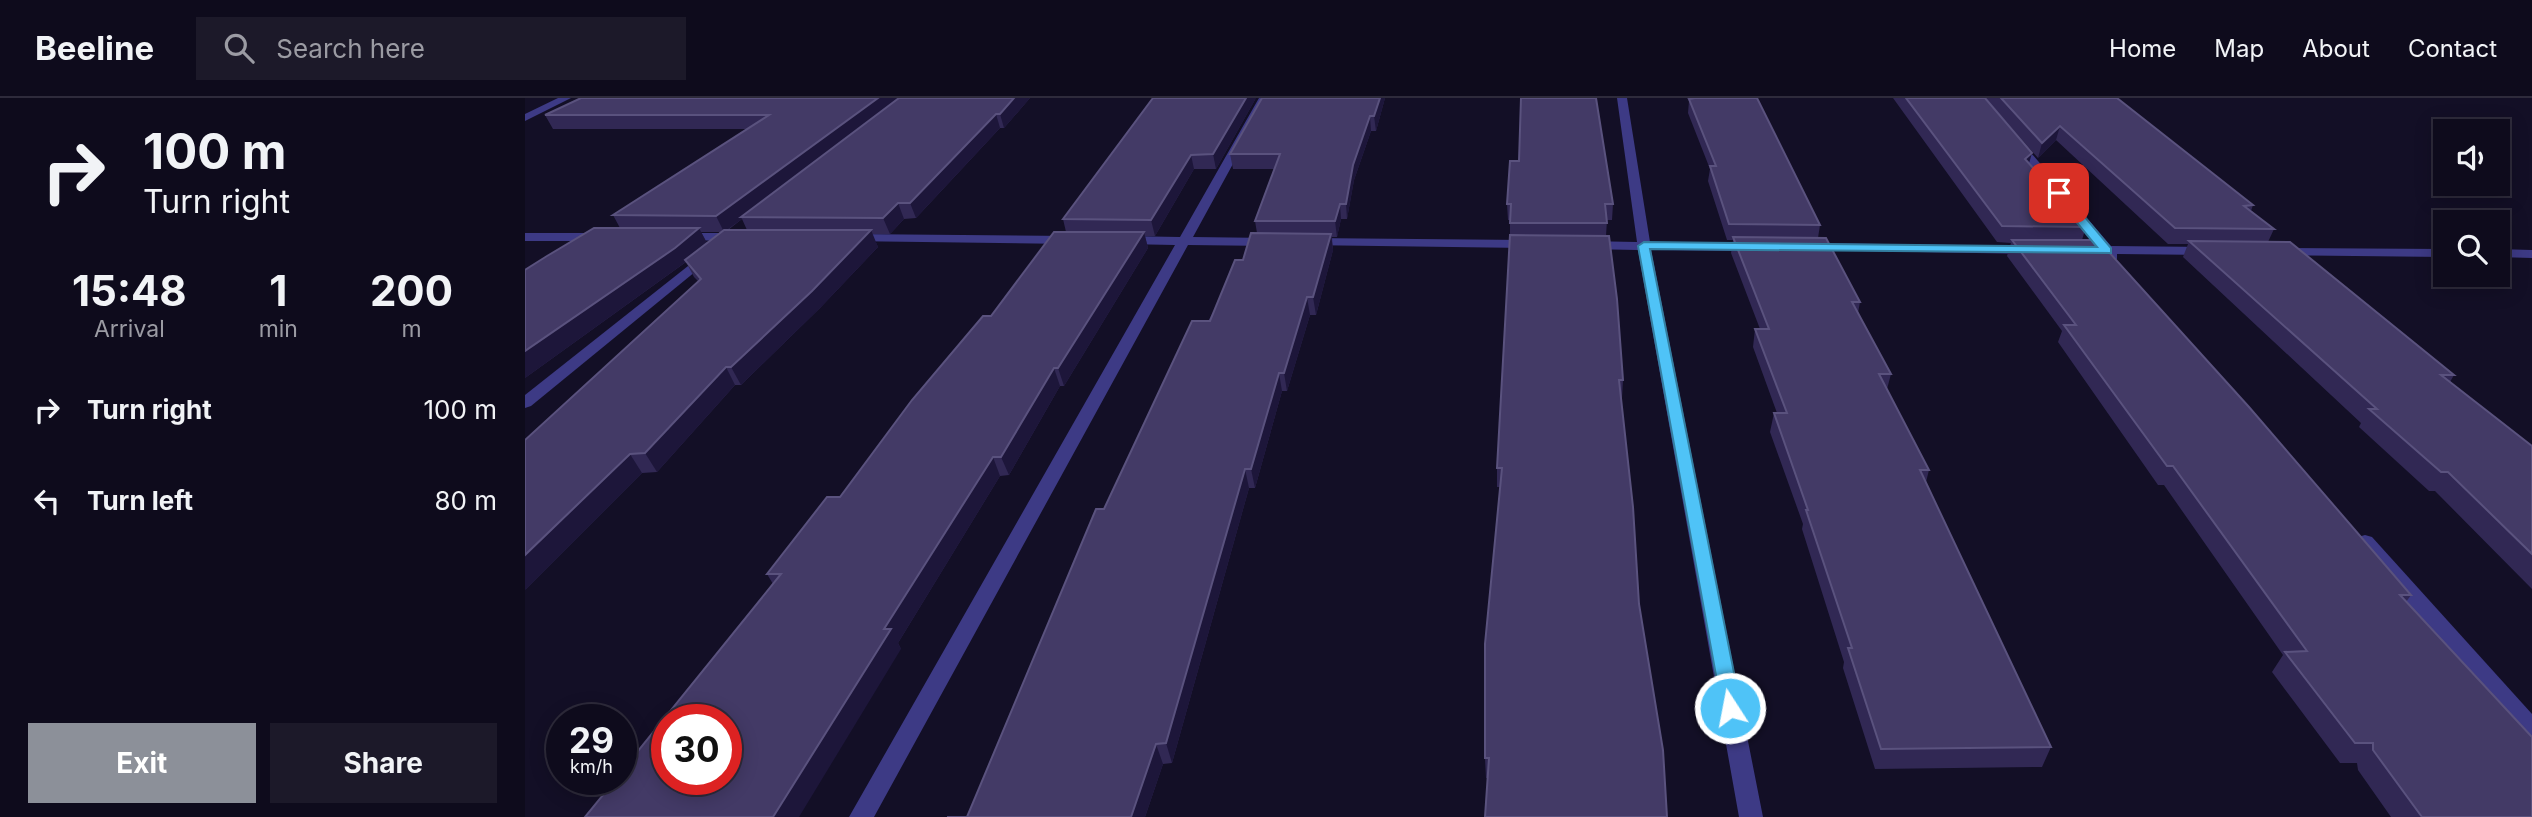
<!DOCTYPE html>
<style>
body{margin:0;font-family:Inter,sans-serif;background:#1c1929;color:#f1f3f6;height:100vh;display:flex;flex-direction:column;font-size:26px;white-space:nowrap}
*{box-sizing:border-box;margin:0}
p{font-size:23px;color:#9b9ba3}
.icon{flex:none;width:38px;height:38px;fill:none;stroke:currentColor;stroke-width:2;stroke-linecap:round;stroke-linejoin:round}
.map{position:relative;flex:1;overflow:hidden}
.side{display:flex;flex-direction:column;background:#0e0b1c;width:525px}
.side>*{flex:none}
.top-card{background:#0e0b1c;color:#f1f3f6;overflow:hidden}
.fabs{position:absolute;left:1908px;top:21px;display:grid;gap:14px}
.fabs a{display:grid;place-items:center;width:77px;height:77px;border-radius:0px;background:#0e0b1c;box-shadow:0 4px 18px #0003,0 0 0 2px #2e2b3b;font-size:35px}
.speed{position:absolute;left:21px;top:606px;display:flex;gap:14px;font-size:35px;font-weight:700;text-align:center}
.speed>*{display:grid;place-content:center;width:91px;height:91px;border-radius:50%;background:#0e0b1c;box-shadow:0 4px 18px #0003,0 0 0 2px #2e2b3b;line-height:1}
.speed small{font-size:18px;font-weight:400}
.speed .limit{border:10px solid #d22;background:#fff;color:#111}
.pin{position:absolute;display:grid;place-items:center;width:60px;height:60px;color:#fff;margin:-30px;border-radius:14px;box-shadow:0 4px 10px #0006}
.me{position:absolute;width:77px;margin:-38px;rotate:349deg;stroke-linejoin:round;filter:drop-shadow(0 0 5px #0008)}
.turn{display:flex;align-items:center;gap:24px;height:147px;padding:0 28px;font-size:32px}
.turn .icon{width:91px;height:91px;stroke-width:2.5}
.turn b{display:block;font-size:49px;line-height:60px}
.eta{display:flex;justify-content:space-evenly;align-items:center;height:119px;text-align:center}
.eta b{font-size:42px;font-weight:700;line-height:49px}
.cta{display:flex;gap:14px;margin-top:auto;padding:14px 28px}
.cta a{flex:1;height:80px;border-radius:0px;background:#8c9099;color:#fff;font-size:28px;font-weight:700;line-height:80px;text-align:center}
.cta a+a{background:#1c1929;color:#f1f3f6}
ul{padding:0;list-style:none}
li{display:flex;align-items:center;gap:21px;height:91px;padding:0 28px}
li div{flex:1}
li b{display:block;font-size:26px}
li em{font-style:normal}
header{display:flex;align-items:center;gap:42px;box-sizing:border-box;height:98px;padding:0 35px;background:#0e0b1c;border-bottom:2px solid #2e2b3b}
header strong{font-size:33px}
nav{display:flex;gap:38px;margin-inline-start:auto;font-size:24px}
.search{width:490px;height:63px;background:#1c1929;display:flex;align-items:center;gap:18px;box-sizing:border-box;padding:0 24px;border-radius:0px;color:#9b9ba3;font-size:26px}
main{display:flex;flex:1;min-height:0}
.map>svg:first-child{display:block}
.lines{fill:none;stroke-linecap:round;stroke-linejoin:round}
.minor{fill:#3d3a85;fill-rule:evenodd}
.wall{fill:#312854;fill-rule:evenodd}
.shaded-wall{fill:#1d163a}
.building{fill:#433a66;stroke:#5a527e;stroke-width:2;fill-rule:evenodd}
.route{fill:#4fc3f7;stroke:#337fa1;stroke-width:2}
</style>
<header>
<strong>Beeline</strong>
<div class="search"><svg class="icon" aria-label="search" viewBox="0 0 24 24"><circle cx="10" cy="10" r="6"/><path d="M15 15l6 6"/></svg>Search here</div>
<nav><a>Home</a><a>Map</a><a>About</a><a>Contact</a></nav>
</header>
<main>
<section class="side">
<div class="top-card">
<div class="turn"><svg class="icon" aria-label="right" viewBox="0 0 24 24"><path d="M7 20v-9h11M14 6l5 5-5 5"/></svg><div><b>100 m</b>Turn right</div></div>
</div>
<div class="eta">
<div><b>15:48</b><p>Arrival</p></div>
<div><b>1</b><p>min</p></div>
<div><b>200</b><p>m</p></div>
</div>
<ul>
<li><svg class="icon" aria-label="right" viewBox="0 0 24 24"><path d="M7 20v-9h11M14 6l5 5-5 5"/></svg><div><b>Turn right</b></div><em>100 m</em></li>
<li><svg class="icon" aria-label="left" viewBox="0 0 24 24"><path d="M17 20v-9H6M10 6l-5 5 5 5"/></svg><div><b>Turn left</b></div><em>80 m</em></li>
</ul>
<div class="cta"><a>Exit</a><a>Share</a></div>
</section>
<div class="map">
<svg width="2007" height="719" viewBox="0 0 2007 719">
<rect width="100%" height="100%" fill="#130f26"/>
<g class="lines">
<g class="minor">
<path d="M 33,0 L 46,0 L 0,23 L 0,16 Z"/>
<path d="M 734,0 L 744,0 L 668,139 L 745,140 L 752,144 L 745,148 L 663,147 L 349,719 L 324,719 L 650,147 L 598,146 L 591,142 L 598,138 L 655,139 Z"/>
<path d="M 1092,0 L 1102,0 L 1125,144 L 1228,145 L 1235,149 L 1228,153 L 1126,152 L 1238,719 L 1214,719 L 1113,152 L 1060,151 L 1053,147 L 1060,143 L 1112,144 Z"/>
<path d="M 1486,41 L 1494,41 L 1586,148 L 1683,149 L 1690,153 L 1683,157 L 1592,156 L 1592,161 L 1587,162 L 1578,156 L 1552,155 L 1552,149 L 1572,148 L 1486,45 Z"/>
<path d="M 0,135 L 77,135 L 83,139 L 77,143 L 0,143 Z"/>
<path d="M 157,135 L 213,135 L 219,139 L 213,143 L 152,142 L 152,136 Z"/>
<path d="M 325,136 L 546,138 L 553,142 L 546,146 L 320,143 L 320,137 Z"/>
<path d="M 784,140 L 1008,142 L 1015,146 L 1008,150 L 779,147 L 779,141 Z"/>
<path d="M 1284,145 L 1508,148 L 1515,152 L 1508,156 L 1279,152 L 1277,149 Z"/>
<path d="M 1753,150 L 1920,151 L 1920,159 L 1748,157 L 1748,151 Z"/>
<path d="M 1972,151 L 2007,152 L 2007,160 L 1972,159 Z"/>
<path d="M 182,153 L 187,154 L 187,160 L 6,308 L 0,310 L 0,297 Z"/>
<path d="M 1840,437 L 1847,439 L 2007,616 L 2007,641 L 1999,639 L 1833,449 L 1830,444 L 1833,439 Z"/>
</g>
</g>
<g class="wall">
<path d="M 56,0 L 505,0 L 479,30 L 475,30 L 391,120 L 379,121 L 365,136 L 347,136 L 353,149 L 295,210 L 216,287 L 210,287 L 132,374 L 117,375 L 0,492 L 173,183 L 169,179 L 161,164 L 0,280 L 95,130 L 88,117 L 222,31 L 28,31 L 20,17 ZM 217,121 L 222,132 L 203,132 ZM 176,134 L 195,134 L 182,145 Z"/>
<path d="M 731,0 L 691,71 L 669,71 L 630,138 L 620,138 L 623,150 L 539,288 L 535,288 L 484,377 L 475,378 L 373,545 L 376,551 L 248,486 L 242,476 L 315,399 L 466,218 L 541,134 L 538,121 Z"/>
<path d="M 860,0 L 851,33 L 846,33 L 829,82 L 822,121 L 816,121 L 812,139 L 807,139 L 808,152 L 791,217 L 785,217 L 762,293 L 757,293 L 730,390 L 724,390 L 647,665 L 638,666 L 620,719 L 422,719 L 442,719 L 579,411 L 732,135 L 730,123 L 750,71 L 708,71 L 705,56 Z"/>
<path d="M 1162,0 L 1232,0 L 1295,127 L 1293,140 L 1335,204 L 1333,215 L 1366,276 L 1362,291 L 1404,372 L 1401,384 L 1526,649 L 1517,669 L 1350,671 L 1318,570 L 1319,564 L 1277,431 L 1278,426 L 1245,334 L 1249,315 L 1252,315 L 1228,249 L 1230,231 L 1235,231 L 1206,155 L 1208,142 L 1202,142 L 1183,83 L 1185,71 L 1163,15 L 1164,3 Z"/>
<path d="M 1368,0 L 1592,0 L 1728,107 L 1726,113 L 1749,131 L 1743,144 L 1929,277 L 1925,284 L 2007,348 L 2007,491 L 1910,393 L 1904,393 L 1834,329 L 1836,325 L 1658,159 L 1663,146 L 1643,146 L 1531,42 L 1513,60 L 1465,5 L 1504,66 L 1561,129 L 1557,142 L 1886,497 L 1881,504 L 2007,719 L 1866,719 L 1833,672 L 1832,665 L 1815,665 L 1747,574 L 1758,557 L 1639,387 L 1633,387 L 1533,244 L 1537,233 L 1482,158 L 1486,145 L 1472,144 Z"/>
<path d="M 982,106 L 1088,106 L 1087,122 L 1082,122 L 1081,138 L 1098,282 L 1097,300 L 963,680 L 961,680 L 960,660 L 975,389 L 972,389 L 972,370 L 985,137 L 985,122 L 983,122 Z"/>
</g>
<g class="shaded-wall">
<path d="M 353,0 L 377,0 L 216,119 L 217,121 L 199,134 L 191,118 Z"/>
<path d="M 489,0 L 505,0 L 479,30 L 475,16 Z"/>
<path d="M 721,0 L 731,0 L 691,71 L 688,56 Z"/>
<path d="M 855,0 L 860,0 L 851,33 L 849,18 Z"/>
<path d="M 471,16 L 475,30 L 391,120 L 385,105 Z"/>
<path d="M 845,18 L 846,33 L 829,82 L 822,121 L 821,106 L 828,67 Z"/>
<path d="M 1535,28 L 1531,42 L 1513,60 L 1517,45 Z"/>
<path d="M 1507,55 L 1503,69 L 1500,61 Z"/>
<path d="M 666,57 L 669,71 L 630,138 L 626,122 Z"/>
<path d="M 373,105 L 379,121 L 365,136 L 358,120 Z"/>
<path d="M 815,106 L 816,121 L 812,139 L 810,123 Z"/>
<path d="M 174,130 L 183,147 L 158,166 L 0,280 L 0,253 Z"/>
<path d="M 346,132 L 353,149 L 295,210 L 216,287 L 206,269 Z"/>
<path d="M 619,134 L 623,150 L 539,288 L 533,270 Z"/>
<path d="M 806,136 L 808,152 L 791,217 L 788,199 Z"/>
<path d="M 782,199 L 785,217 L 762,293 L 759,275 Z"/>
<path d="M 201,269 L 210,287 L 132,374 L 120,355 Z"/>
<path d="M 529,270 L 535,288 L 484,377 L 476,359 Z"/>
<path d="M 754,275 L 757,293 L 730,390 L 726,371 Z"/>
<path d="M 105,356 L 117,375 L 0,492 L 0,457 Z"/>
<path d="M 468,359 L 475,378 L 373,545 L 376,551 L 274,719 L 248,719 L 359,531 Z"/>
<path d="M 720,371 L 724,390 L 647,665 L 641,645 Z"/>
<path d="M 631,646 L 638,666 L 620,719 L 606,719 Z"/>
</g>
<g class="building">
<path d="M 56,0 L 353,0 L 191,118 L 88,117 L 244,17 L 20,17 Z"/>
<path d="M 374,0 L 489,0 L 475,16 L 471,16 L 385,105 L 373,105 L 358,120 L 216,119 Z"/>
<path d="M 628,0 L 721,0 L 688,56 L 666,57 L 626,122 L 538,121 Z"/>
<path d="M 737,0 L 855,0 L 849,18 L 845,18 L 828,67 L 821,106 L 815,106 L 810,123 L 730,123 L 755,56 L 705,56 Z"/>
<path d="M 996,0 L 1071,0 L 1088,106 L 1080,106 L 1082,125 L 985,125 L 986,106 L 982,106 L 985,63 L 994,63 Z"/>
<path d="M 1170,0 L 1232,0 L 1295,127 L 1204,126 L 1185,68 L 1191,68 L 1164,1 Z"/>
<path d="M 1381,0 L 1460,0 L 1507,55 L 1500,61 L 1561,129 L 1477,128 Z"/>
<path d="M 1476,0 L 1592,0 L 1728,107 L 1719,108 L 1749,131 L 1650,130 L 1535,28 L 1517,45 Z"/>
<path d="M 69,130 L 174,130 L 150,150 L 0,253 L 0,172 L 22,158 Z"/>
<path d="M 199,132 L 346,132 L 287,193 L 206,269 L 201,269 L 120,355 L 105,356 L 0,457 L 0,342 L 176,181 L 160,162 Z"/>
<path d="M 529,134 L 619,134 L 533,270 L 529,270 L 476,359 L 468,359 L 359,531 L 366,531 L 248,719 L 60,719 L 91,681 L 96,681 L 96,674 L 256,476 L 242,476 L 302,399 L 315,399 L 387,302 L 458,218 L 466,218 ZM 142,621 L 201,621 L 201,681 L 142,681 Z"/>
<path d="M 726,135 L 806,136 L 788,199 L 782,199 L 759,275 L 754,275 L 726,371 L 720,371 L 641,645 L 631,646 L 606,719 L 422,719 L 442,719 L 571,411 L 579,411 L 667,223 L 685,223 L 710,162 L 718,162 Z"/>
<path d="M 985,137 L 1084,138 L 1092,201 L 1098,282 L 1094,282 L 1108,409 L 1114,506 L 1138,652 L 1142,719 L 960,719 L 964,660 L 960,660 L 960,546 L 977,370 L 972,370 Z"/>
<path d="M 1208,139 L 1301,140 L 1335,204 L 1327,204 L 1366,276 L 1354,276 L 1404,372 L 1395,372 L 1526,649 L 1356,651 L 1323,550 L 1327,550 L 1281,412 L 1283,412 L 1249,315 L 1262,315 L 1230,231 L 1244,231 Z"/>
<path d="M 1487,142 L 1573,142 L 1724,309 L 1886,497 L 1875,497 L 2007,639 L 2007,719 L 1897,719 L 1848,652 L 1848,645 L 1830,645 L 1760,554 L 1782,553 L 1648,368 L 1642,368 L 1539,227 L 1551,227 Z"/>
<path d="M 1664,143 L 1765,144 L 1929,277 L 1916,277 L 2007,348 L 2007,456 L 1923,374 L 1916,374 L 1844,311 L 1852,311 Z"/>
</g>
<path class="route" d="M 1530,93 L 1538,93 L 1586,150 L 1586,155 L 1125,151 L 1216,610 L 1213,616 L 1198,616 L 1113,148 L 1119,144 L 1572,149 L 1530,98 Z"/>
</svg>
<div class="fabs">
<a><svg class="icon" aria-label="sound" viewBox="0 0 24 24"><path d="M4 9h4l5-4v14l-5-4H4zM17 9q2 3 0 6"/></svg></a>
<a><svg class="icon" aria-label="search" viewBox="0 0 24 24"><circle cx="10" cy="10" r="6"/><path d="M15 15l6 6"/></svg></a>
</div>
<div class="speed"><div>29<small>km/h</small></div><div class="limit">30</div></div>
<div class="pin" style="left:1534px;top:95px;background:#d93025"><svg class="icon" aria-label="arrive" viewBox="0 0 24 24"><path d="M6 21V4h12l-3 4 3 4H6"/></svg></div>
<svg class="me" style="left:1205px;top:610px" viewBox="-20 -20 40 40"><circle r="17" fill="#4fc3f7" stroke="#fff" stroke-width="3"/><path d="M0-11L8 9 0 5-8 9z" fill="#fff"/></svg>
</div>
</main>
